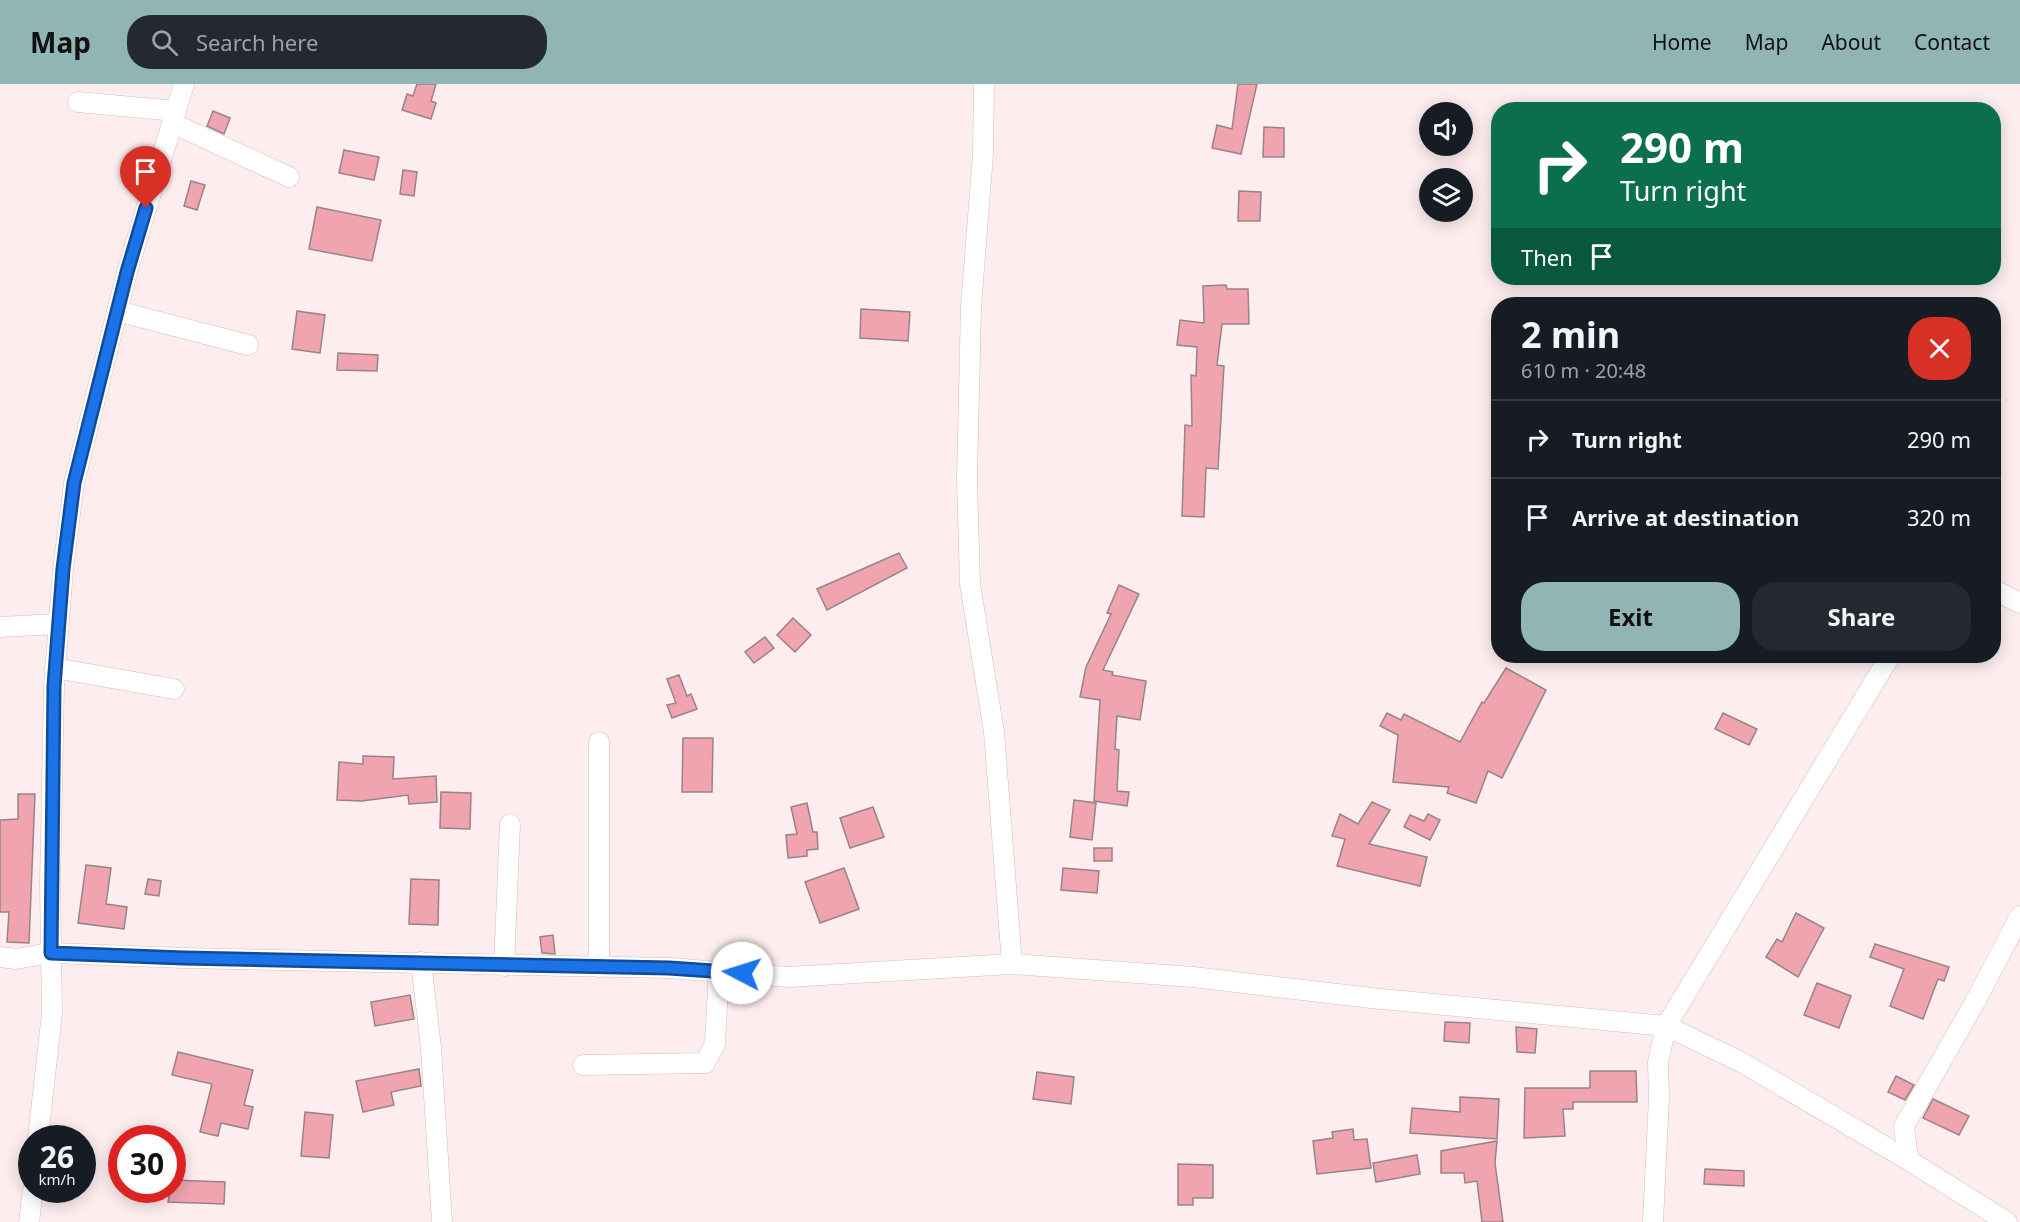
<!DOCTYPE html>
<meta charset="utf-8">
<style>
body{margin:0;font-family:"Noto Sans",sans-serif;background:#242831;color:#f1f3f6;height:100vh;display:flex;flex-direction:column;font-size:22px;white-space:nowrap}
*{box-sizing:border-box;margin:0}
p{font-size:20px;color:#9ea1a6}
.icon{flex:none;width:33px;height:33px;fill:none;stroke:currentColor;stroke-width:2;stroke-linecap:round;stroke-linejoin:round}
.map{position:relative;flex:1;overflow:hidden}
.details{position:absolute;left:1491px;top:213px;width:510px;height:366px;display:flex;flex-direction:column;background:#171b24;border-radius:24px;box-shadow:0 3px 15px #0003}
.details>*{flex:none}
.hud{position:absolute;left:1491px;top:18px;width:510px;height:183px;border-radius:24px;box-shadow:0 3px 15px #0003;background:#0b6e4f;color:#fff;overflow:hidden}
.controls{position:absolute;left:1419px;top:18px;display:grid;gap:12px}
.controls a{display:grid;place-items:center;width:54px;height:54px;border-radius:50%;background:#171b24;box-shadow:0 3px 15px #0003;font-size:30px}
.speed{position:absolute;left:18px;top:1041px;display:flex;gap:12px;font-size:30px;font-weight:700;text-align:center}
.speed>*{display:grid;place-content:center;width:78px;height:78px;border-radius:50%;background:#171b24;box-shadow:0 3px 15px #0003;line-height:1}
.speed small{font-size:15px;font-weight:400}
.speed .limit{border:9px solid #d22;background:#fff;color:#111}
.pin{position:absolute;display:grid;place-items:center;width:51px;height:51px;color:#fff;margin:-62px -26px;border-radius:50% 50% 50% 0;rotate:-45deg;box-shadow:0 0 6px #0007}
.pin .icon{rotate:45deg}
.me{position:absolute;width:66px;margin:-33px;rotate:275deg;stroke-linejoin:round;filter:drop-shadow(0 0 4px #0008)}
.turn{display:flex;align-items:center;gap:21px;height:126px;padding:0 30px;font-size:27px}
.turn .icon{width:78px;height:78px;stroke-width:2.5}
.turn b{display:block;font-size:42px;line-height:51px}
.then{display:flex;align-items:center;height:57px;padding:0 30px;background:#0003;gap:12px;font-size:22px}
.round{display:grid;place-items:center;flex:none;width:63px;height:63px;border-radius:24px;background:#242831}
.summary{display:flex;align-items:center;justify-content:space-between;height:102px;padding:0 30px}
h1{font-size:36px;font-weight:700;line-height:45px}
.primary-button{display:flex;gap:12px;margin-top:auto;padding:12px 30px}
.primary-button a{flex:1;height:69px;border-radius:24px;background:#91b4b4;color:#111;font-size:24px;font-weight:700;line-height:69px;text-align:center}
.primary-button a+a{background:#242831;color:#f1f3f6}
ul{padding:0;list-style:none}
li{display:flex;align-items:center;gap:18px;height:78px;padding:0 30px;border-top:2px solid #363941}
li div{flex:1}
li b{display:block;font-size:22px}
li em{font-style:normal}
header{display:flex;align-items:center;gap:36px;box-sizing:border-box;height:84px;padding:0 30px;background:#91b4b4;color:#111}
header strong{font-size:28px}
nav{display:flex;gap:33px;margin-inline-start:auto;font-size:21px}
.search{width:420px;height:54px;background:#242831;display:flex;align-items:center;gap:15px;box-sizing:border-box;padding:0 21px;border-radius:24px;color:#9ea1a6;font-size:22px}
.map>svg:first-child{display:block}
.building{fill:#efa4b0;stroke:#998386;stroke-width:1.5}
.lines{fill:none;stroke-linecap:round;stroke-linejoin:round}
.minor-casing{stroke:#d5bcbf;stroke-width:21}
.minor{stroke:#fff;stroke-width:20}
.route-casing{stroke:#114b97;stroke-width:15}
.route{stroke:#1a73e8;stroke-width:10}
</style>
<header>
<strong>Map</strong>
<div class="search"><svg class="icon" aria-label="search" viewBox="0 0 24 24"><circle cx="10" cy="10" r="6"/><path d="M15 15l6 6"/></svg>Search here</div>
<nav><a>Home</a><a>Map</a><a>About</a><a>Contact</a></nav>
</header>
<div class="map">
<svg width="2020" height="1138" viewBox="0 0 2020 1138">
<rect width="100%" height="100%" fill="#fdedef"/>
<g class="building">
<path d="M 417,0 L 436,0 L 431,17 L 436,19 L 431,35 L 402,26 L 407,10 L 413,12 Z"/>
<path d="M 1238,0 L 1257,0 L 1241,70 L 1212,64 L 1217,41 L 1232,45 Z"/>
<path d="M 213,27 L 230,34 L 224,50 L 207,42 Z"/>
<path d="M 1264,43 L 1284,44 L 1284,73 L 1263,73 Z"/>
<path d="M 344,66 L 379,73 L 374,96 L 339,89 Z"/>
<path d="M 403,86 L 417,88 L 414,112 L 400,110 Z"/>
<path d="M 191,97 L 205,101 L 197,126 L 184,122 Z"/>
<path d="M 1239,107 L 1261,108 L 1260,137 L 1238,137 Z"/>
<path d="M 317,123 L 381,136 L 372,177 L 309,165 Z"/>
<path d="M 1226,201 L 1227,205 L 1248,205 L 1249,240 L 1222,240 L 1217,281 L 1224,282 L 1218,385 L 1206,384 L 1204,433 L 1182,432 L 1185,341 L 1192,342 L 1191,291 L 1196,292 L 1197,263 L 1177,261 L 1180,236 L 1204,239 L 1203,202 Z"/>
<path d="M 861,225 L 910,228 L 908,257 L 860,254 Z"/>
<path d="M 297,227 L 325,231 L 320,269 L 292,265 Z"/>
<path d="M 338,269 L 378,271 L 377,287 L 337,286 Z"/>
<path d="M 899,469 L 907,484 L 827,526 L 817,505 Z"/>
<path d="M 1119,501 L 1139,510 L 1103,586 L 1113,588 L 1112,591 L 1146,597 L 1140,636 L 1117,632 L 1115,665 L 1119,666 L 1117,707 L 1129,708 L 1127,722 L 1094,717 L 1100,616 L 1080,613 L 1086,583 L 1111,530 L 1107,529 Z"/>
<path d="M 793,534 L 811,551 L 795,568 L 777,551 Z"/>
<path d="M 765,553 L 774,564 L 754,579 L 745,568 Z"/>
<path d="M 1506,584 L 1546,606 L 1502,694 L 1488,687 L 1476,719 L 1447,709 L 1449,703 L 1393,698 L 1398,651 L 1380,642 L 1387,629 L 1401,636 L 1404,630 L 1460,658 L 1482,618 L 1484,619 Z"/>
<path d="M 679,591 L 687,612 L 691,610 L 697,625 L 672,634 L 667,621 L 676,619 L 667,595 Z"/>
<path d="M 1723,629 L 1757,645 L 1749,661 L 1715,645 Z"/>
<path d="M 683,654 L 713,654 L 712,708 L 682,708 Z"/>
<path d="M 363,672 L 394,673 L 393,695 L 436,692 L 437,718 L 409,720 L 408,711 L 362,717 L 337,716 L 339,678 L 363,680 Z"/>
<path d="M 441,708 L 471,709 L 470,745 L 440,744 Z"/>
<path d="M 18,710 L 35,710 L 29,859 L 7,858 L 9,828 L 0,828 L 0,736 L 18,735 Z"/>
<path d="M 1074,716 L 1096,719 L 1092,756 L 1070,753 Z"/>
<path d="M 1372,718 L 1390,726 L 1369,760 L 1427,773 L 1420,802 L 1337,782 L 1345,755 L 1332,752 L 1340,730 L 1358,740 Z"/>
<path d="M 807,719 L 813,748 L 817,748 L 818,765 L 807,766 L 807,772 L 788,774 L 786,751 L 797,750 L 791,723 Z"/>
<path d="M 873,723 L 884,753 L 850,764 L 840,734 Z"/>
<path d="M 1428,730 L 1440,736 L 1430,756 L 1404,743 L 1410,731 L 1424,737 Z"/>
<rect x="1094" y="764" width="18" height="13"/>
<path d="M 86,781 L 111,784 L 106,820 L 127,823 L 124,845 L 78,839 Z"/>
<path d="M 844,784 L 859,825 L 820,839 L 805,798 Z"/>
<path d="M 1063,784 L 1099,787 L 1097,809 L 1061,806 Z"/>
<path d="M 148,795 L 161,797 L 159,812 L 145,810 Z"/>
<path d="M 411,795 L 439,796 L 438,841 L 409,840 Z"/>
<path d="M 1796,829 L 1824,844 L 1798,893 L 1766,873 L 1777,855 L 1782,858 Z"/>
<path d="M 553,851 L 555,870 L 542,869 L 540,853 Z"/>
<path d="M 1875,860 L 1949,883 L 1944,897 L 1938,895 L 1923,935 L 1890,922 L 1904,885 L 1870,873 Z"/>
<path d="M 1817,899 L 1851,912 L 1839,944 L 1804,931 Z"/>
<path d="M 410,911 L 414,935 L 375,942 L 371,918 Z"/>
<path d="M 1445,938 L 1470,939 L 1469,959 L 1444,957 Z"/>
<path d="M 1516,943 L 1537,945 L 1535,969 L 1517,968 Z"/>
<path d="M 178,968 L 253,986 L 244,1021 L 253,1023 L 248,1045 L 221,1039 L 218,1052 L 200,1048 L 212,1000 L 172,991 Z"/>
<path d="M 419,985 L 421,1002 L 391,1008 L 394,1021 L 363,1028 L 356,997 Z"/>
<path d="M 1590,987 L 1636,987 L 1637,1018 L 1573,1018 L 1573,1025 L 1563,1025 L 1565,1052 L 1524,1054 L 1525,1004 L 1590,1004 Z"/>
<path d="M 1037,988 L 1074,993 L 1071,1020 L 1033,1015 Z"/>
<path d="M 1896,992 L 1914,1001 L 1905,1016 L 1888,1008 Z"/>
<path d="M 1460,1013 L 1499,1015 L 1497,1055 L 1410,1049 L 1412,1024 L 1460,1028 Z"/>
<path d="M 1933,1015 L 1969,1032 L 1959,1051 L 1923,1034 Z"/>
<path d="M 305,1028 L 333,1031 L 329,1074 L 301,1072 Z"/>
<path d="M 1353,1045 L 1354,1056 L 1367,1055 L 1371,1084 L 1317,1090 L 1313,1057 L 1333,1054 L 1332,1048 Z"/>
<path d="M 1497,1057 L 1495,1079 L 1503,1138 L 1482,1138 L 1477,1097 L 1465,1099 L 1464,1089 L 1441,1089 L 1441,1067 Z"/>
<path d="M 1417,1071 L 1420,1090 L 1376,1098 L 1373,1079 Z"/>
<path d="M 1178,1080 L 1213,1081 L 1213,1114 L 1193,1114 L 1193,1121 L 1178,1121 Z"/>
<path d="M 1705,1085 L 1744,1087 L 1744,1102 L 1704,1100 Z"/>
<path d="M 172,1096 L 225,1098 L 224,1120 L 168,1118 Z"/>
</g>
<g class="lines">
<g class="minor-casing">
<g id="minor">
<path d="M 984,0 L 983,70 L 971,223 L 967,394 L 970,500 L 994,648 L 1012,880"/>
<path d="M 78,18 L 176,27"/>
<path d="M 172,39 L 289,93"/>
<path d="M 117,227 L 248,261"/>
<path d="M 1994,506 L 2020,519"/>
<path d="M 0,543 L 58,540"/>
<path d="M 55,584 L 174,605"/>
<path d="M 599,658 L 599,883"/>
<path d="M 0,873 L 16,875 L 51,869 L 184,874 L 669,884 L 788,893 L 1012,880 L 1193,893 L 1371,914 L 1666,942 L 1741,978 L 1908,1076 L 2007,1138"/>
<path d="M 421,878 L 431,964 L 442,1138"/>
<path d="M 504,882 L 510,740"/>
<path d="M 583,981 L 705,979 L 715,960 L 719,887"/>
<path d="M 38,1054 L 52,929 L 50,801 L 54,602 L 63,485 L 74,399 L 127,188 L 184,0"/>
<path d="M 1908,1076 L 1904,1042 L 1975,918 L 2020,832"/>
<path d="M 29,1138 L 33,1106"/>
<path d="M 1653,1138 L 1659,1013 L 1658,978 L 1666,942 L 1890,572"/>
</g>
</g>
<use href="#minor" class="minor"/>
</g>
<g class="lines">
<g class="route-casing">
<path id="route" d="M 146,124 L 127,188 L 74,399 L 63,485 L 54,602 L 51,869 L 184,874 L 669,884 L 742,889"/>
</g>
<use href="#route" class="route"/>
</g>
</svg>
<div class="controls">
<a><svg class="icon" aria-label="sound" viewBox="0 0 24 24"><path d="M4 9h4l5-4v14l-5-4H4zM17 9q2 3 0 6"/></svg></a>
<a><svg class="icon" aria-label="layers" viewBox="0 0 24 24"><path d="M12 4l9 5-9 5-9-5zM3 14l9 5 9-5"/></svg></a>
</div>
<div class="speed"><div>26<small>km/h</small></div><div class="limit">30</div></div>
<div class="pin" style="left:146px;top:124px;background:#d93025"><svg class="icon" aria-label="arrive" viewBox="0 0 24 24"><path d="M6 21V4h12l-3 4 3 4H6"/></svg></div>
<svg class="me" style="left:742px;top:889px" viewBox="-20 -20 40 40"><circle r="19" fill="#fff"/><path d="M0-13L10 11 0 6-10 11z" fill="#1a73e8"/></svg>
<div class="hud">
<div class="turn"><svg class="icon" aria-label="right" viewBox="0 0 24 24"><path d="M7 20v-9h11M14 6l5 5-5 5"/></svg><div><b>290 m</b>Turn right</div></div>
<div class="then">Then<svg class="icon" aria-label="arrive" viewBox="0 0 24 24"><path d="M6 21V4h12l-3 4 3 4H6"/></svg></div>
</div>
<section class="details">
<div class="summary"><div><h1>2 min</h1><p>610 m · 20:48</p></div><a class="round" style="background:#d93025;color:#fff"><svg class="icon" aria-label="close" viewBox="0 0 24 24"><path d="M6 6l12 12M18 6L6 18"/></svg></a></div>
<ul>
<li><svg class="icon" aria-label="right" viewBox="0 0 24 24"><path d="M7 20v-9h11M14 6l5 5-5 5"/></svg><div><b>Turn right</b></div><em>290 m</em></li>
<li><svg class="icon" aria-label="arrive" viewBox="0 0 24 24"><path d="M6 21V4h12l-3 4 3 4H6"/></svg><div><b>Arrive at destination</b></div><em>320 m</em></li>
</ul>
<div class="primary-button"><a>Exit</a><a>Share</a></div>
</section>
</div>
